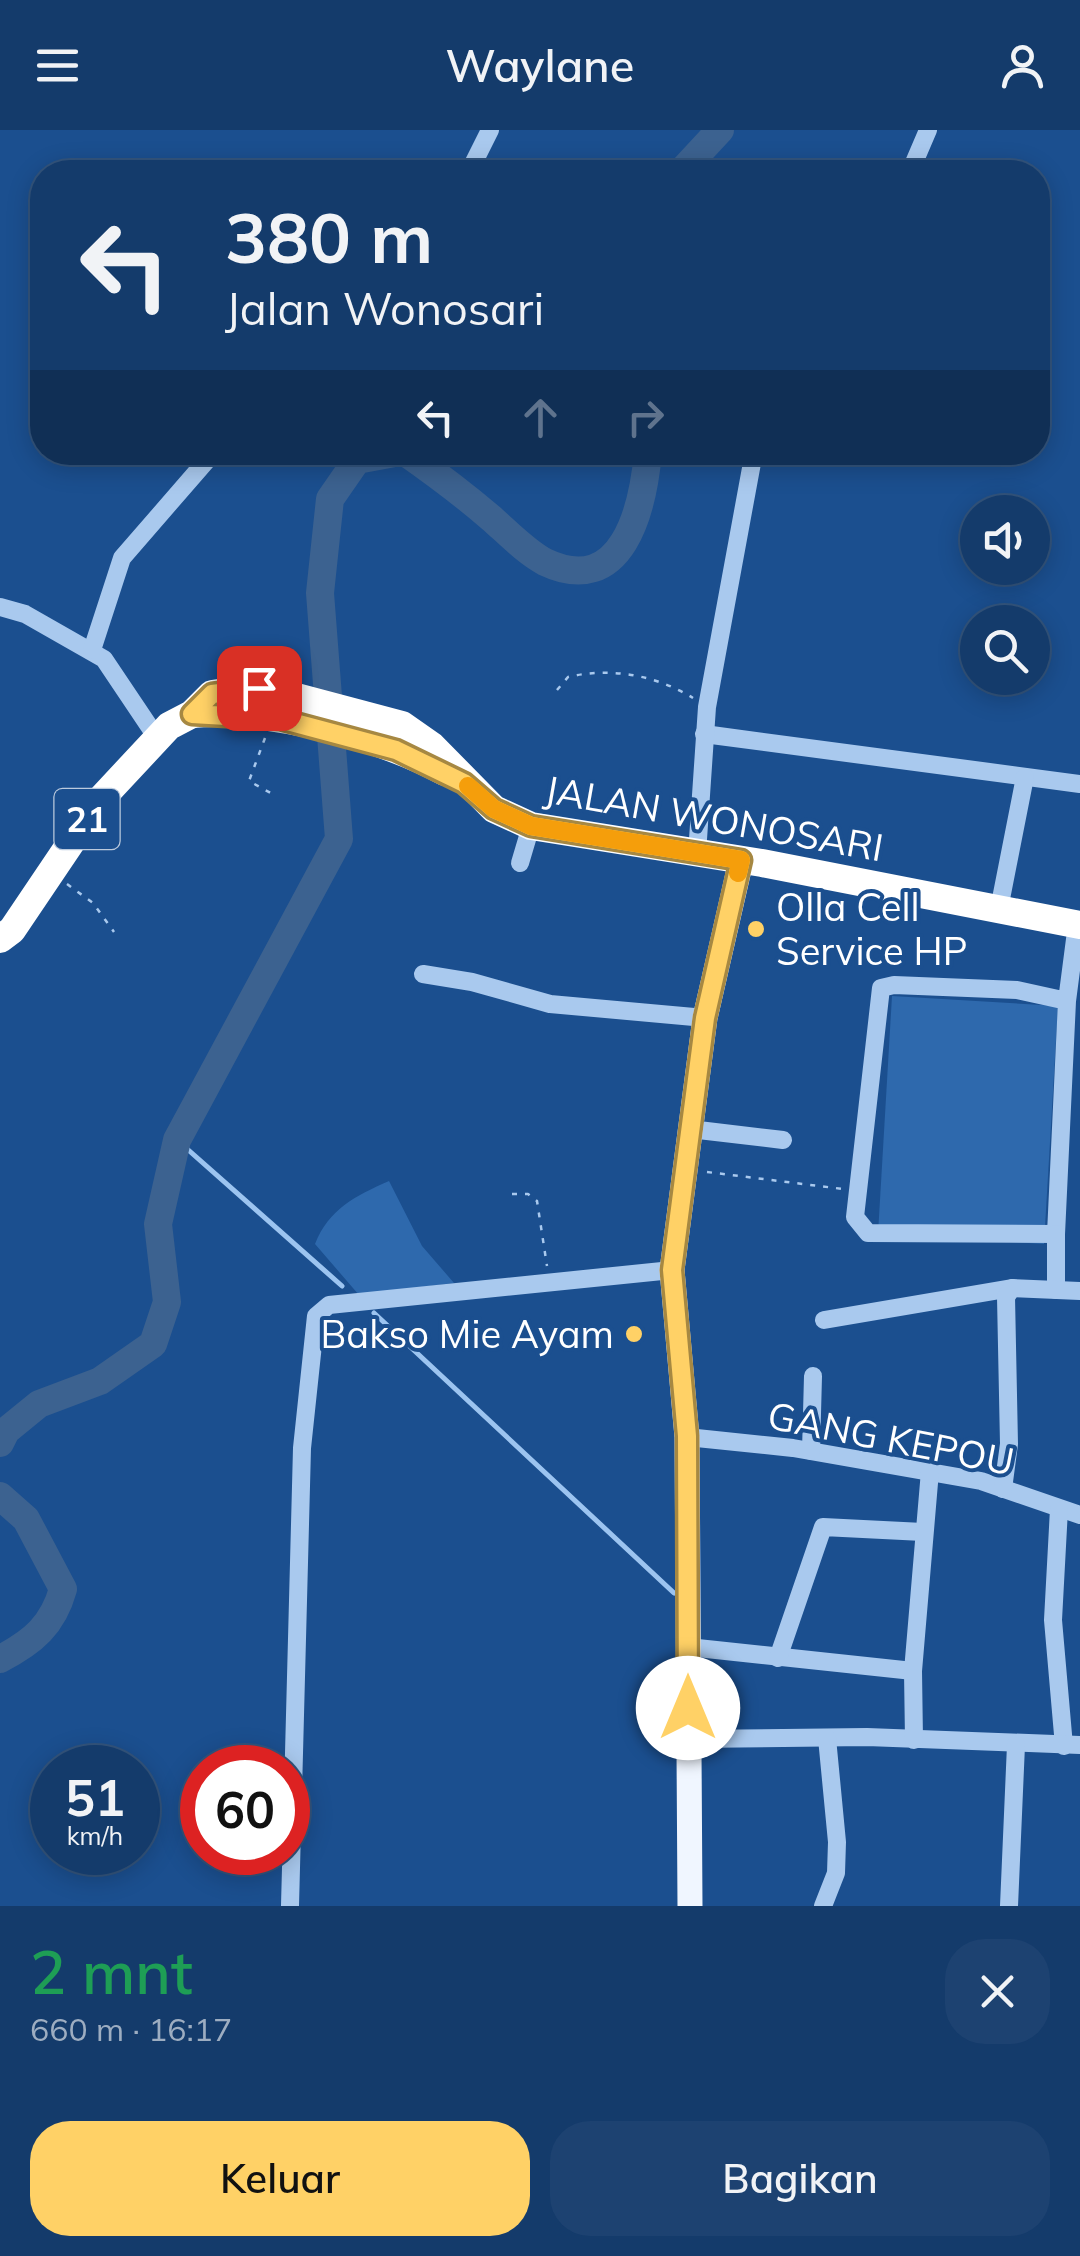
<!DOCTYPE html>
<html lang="id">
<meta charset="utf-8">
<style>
body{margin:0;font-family:Mulish,sans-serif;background:#1d4271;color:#f1f3f6;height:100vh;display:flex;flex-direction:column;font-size:38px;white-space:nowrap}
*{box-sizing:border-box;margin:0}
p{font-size:32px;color:#9dadc1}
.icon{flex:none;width:55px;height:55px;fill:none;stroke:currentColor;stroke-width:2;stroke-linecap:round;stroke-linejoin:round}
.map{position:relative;height:1776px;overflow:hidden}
.side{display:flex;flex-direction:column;background:#143b6b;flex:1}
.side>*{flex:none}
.banner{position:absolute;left:30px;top:30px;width:1020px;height:305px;border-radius:40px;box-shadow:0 5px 25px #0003,0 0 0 2px #33557e;background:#143b6b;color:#f1f3f6;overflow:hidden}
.fabs{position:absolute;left:960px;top:365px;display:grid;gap:20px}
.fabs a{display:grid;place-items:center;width:90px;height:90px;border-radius:50%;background:#143b6b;box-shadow:0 5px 25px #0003,0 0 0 2px #33557e;font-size:50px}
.speed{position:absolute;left:30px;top:1615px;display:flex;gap:20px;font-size:50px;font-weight:700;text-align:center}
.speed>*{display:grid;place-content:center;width:130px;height:130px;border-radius:50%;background:#143b6b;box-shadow:0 5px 25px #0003,0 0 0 2px #33557e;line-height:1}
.speed small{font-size:25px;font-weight:400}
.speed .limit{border:15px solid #d22;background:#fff;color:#111}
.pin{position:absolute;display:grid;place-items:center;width:85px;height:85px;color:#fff;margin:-42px;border-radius:20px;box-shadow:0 5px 15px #0006}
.me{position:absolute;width:110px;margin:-55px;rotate:0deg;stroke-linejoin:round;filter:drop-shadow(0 0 8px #0008)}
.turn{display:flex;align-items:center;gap:35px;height:210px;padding:0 30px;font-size:45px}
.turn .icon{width:130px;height:130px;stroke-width:2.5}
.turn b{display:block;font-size:70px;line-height:85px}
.lanes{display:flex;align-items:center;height:95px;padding:0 30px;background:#0003;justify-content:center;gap:50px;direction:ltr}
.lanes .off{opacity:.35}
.round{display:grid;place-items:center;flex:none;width:105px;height:105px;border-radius:40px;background:#1d4271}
.head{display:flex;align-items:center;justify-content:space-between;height:170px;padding:0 30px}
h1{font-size:60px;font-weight:600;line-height:75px;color:#1e9e55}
.primary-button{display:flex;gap:20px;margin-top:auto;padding:20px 30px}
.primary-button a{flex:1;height:115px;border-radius:40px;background:#ffd166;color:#111;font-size:40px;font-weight:600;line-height:115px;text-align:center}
.primary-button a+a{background:#1d4271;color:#f1f3f6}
header{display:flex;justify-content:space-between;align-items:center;height:130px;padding:0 30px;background:#143b6b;font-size:45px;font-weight:600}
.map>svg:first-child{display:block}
.green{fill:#2e69ad}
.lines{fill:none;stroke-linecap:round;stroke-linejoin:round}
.stream{stroke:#9cc4f0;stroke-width:5}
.river{stroke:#3c6290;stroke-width:28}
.path{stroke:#a9c9ee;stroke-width:2.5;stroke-dasharray:5 8;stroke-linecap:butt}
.minor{stroke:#a9c9ee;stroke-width:18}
.major{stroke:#f0f6ff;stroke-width:25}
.highway{stroke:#fff;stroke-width:28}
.route-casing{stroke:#a68842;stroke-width:25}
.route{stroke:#ffd166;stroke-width:18}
.slow{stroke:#f59e0b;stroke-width:18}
.poi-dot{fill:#ffd166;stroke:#1b4f8f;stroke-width:4}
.labels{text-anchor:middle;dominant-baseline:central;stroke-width:8;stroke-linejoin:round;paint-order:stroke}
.shield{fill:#1b4f8f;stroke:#bbcadd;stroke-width:2.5}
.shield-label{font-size:35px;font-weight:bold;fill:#fff}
.street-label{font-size:38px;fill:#fff;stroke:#1b4f8f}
.poi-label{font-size:38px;fill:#fff;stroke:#1b4f8f;text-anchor:start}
</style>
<header><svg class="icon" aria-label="menu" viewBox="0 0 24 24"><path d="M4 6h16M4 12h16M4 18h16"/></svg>Waylane<svg class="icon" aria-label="person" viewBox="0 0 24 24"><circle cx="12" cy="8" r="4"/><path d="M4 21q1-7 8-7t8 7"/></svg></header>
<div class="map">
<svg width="1080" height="1776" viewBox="0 0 1080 1776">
<rect width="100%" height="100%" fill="#1b4f8f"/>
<g class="green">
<path d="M 892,866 L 1058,876 L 1044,1114 L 878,1104 Z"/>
<path d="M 389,1051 L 422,1116 L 454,1153 L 359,1165 L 315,1114 C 329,1079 355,1066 389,1051 Z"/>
</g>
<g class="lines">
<g class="stream">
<path d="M 177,1010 L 342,1156"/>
<path d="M 374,1183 L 674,1463"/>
</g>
<g class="river">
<path d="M 681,42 L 720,0"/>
<path d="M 405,322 C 435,343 463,364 491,388 C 507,402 526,422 545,432 C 623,469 643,378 648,322"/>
<path d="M 0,1313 L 6,1301 L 39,1274 L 100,1251 L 153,1214 L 167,1172 L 158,1094 L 177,1010 L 339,709 L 320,463 L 330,369 L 357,330 L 400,322"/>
<path d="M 0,1366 L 26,1389 L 63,1459 C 53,1495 33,1512 0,1529"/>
</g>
<g class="path">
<path d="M 557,560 L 568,547 C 610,537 656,545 693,568"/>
<path d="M 265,608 L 249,651 L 276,666"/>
<path d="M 67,754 L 93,773 L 114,802"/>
<path d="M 707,1042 L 843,1059"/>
<path d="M 512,1064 L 528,1064 L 537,1071 L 547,1136"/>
</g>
<g class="minor">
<path d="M 469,42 L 490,0"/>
<path d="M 910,42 L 928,0"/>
<path d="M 0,477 L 25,484 L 104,529 L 157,608"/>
<path d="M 92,520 L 122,428 L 214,322"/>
<path d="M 704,604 L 1080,654"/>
<path d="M 697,724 L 707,577 L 754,322"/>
<path d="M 520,733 L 531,696"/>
<path d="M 999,779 L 1025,647"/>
<path d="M 423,844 L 472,852 L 550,874 L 705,888"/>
<path d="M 1067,871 L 1017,860 L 894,855 L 881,858 L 855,1087 L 868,1103 L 1056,1104 L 1067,871 L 1077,794"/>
<path d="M 690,999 L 783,1010"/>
<path d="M 1056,1104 L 1056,1160"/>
<path d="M 824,1190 L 1012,1158 L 1080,1161"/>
<path d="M 687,1307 L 793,1318 L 981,1351 L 1080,1385"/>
<path d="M 811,1321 L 813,1246"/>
<path d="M 1003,1359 L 1009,1314 L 1006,1167 L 1012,1158"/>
<path d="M 1059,1379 L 1053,1490 L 1064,1616"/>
<path d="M 688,1517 L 913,1541"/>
<path d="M 778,1528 L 823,1397 L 923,1402"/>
<path d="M 689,1609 L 867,1607 L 1080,1615"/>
<path d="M 914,1610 L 913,1541 L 930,1341"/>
<path d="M 290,1776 L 302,1318 L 316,1186 L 329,1175 L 672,1140"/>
<path d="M 823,1776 L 836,1743 L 837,1712 L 827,1608"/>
<path d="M 1009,1776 L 1016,1615"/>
</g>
<path class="major" d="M 690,1776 L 687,1307 L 672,1140 L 705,888 L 741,731"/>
<g class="highway">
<path d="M 192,584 C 268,578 379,606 445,642"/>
<path d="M 0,809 L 12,800 L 99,671 L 169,596 L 192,584 L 212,564 L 259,557 L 402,595 L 432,616 L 494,679 L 531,696 L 762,733 L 1080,795"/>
</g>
</g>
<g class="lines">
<g class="route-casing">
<path id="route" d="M 259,558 L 212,564 L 192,584 L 280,589 L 396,620 L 464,653 L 494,679 L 531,696 L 741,730 L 705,888 L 672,1140 L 687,1306 L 688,1578"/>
</g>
<use href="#route" class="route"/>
<path class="slow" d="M 468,656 L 494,679 L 531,696 L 741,730 L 738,743"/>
</g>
<g class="poi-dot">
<circle cx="756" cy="799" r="10"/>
<circle cx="634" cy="1204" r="10"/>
</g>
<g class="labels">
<rect class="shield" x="54.5" y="659" width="65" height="60" rx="8"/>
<g class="shield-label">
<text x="87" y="689">21</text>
</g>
<g class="street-label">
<text transform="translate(714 688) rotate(10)">JALAN WONOSARI</text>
<text transform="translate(891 1308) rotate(11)">GANG KEPOU</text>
</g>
<g class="poi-label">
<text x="776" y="777">Olla Cell<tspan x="776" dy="44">Service HP</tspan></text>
<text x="614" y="1204" text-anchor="end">Bakso Mie Ayam</text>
</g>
</g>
</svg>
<div class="fabs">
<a><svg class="icon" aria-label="sound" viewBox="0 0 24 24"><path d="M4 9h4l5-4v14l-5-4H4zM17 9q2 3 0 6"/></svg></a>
<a><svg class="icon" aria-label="search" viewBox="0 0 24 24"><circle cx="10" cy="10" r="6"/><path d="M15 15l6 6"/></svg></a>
</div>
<div class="speed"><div>51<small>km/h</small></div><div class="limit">60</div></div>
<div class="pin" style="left:259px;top:558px;background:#d93025"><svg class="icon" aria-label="arrive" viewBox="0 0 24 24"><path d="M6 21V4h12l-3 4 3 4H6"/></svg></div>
<svg class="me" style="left:688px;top:1578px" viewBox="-20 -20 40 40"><circle r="19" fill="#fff"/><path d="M0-13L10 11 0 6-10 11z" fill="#ffd166"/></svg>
<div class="banner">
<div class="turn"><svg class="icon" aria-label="left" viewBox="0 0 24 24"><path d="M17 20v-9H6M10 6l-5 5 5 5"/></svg><div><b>380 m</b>Jalan Wonosari</div></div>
<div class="lanes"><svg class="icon" aria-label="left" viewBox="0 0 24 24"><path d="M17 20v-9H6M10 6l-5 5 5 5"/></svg><svg class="icon off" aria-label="ahead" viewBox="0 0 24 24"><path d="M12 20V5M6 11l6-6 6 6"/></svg><svg class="icon off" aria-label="right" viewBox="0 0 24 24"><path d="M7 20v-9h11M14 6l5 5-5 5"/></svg></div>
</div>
</div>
<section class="side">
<div class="head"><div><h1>2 mnt</h1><p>660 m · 16:17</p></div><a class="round"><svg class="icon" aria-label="close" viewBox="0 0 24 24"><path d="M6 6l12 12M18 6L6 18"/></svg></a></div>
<div class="primary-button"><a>Keluar</a><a>Bagikan</a></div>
</section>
